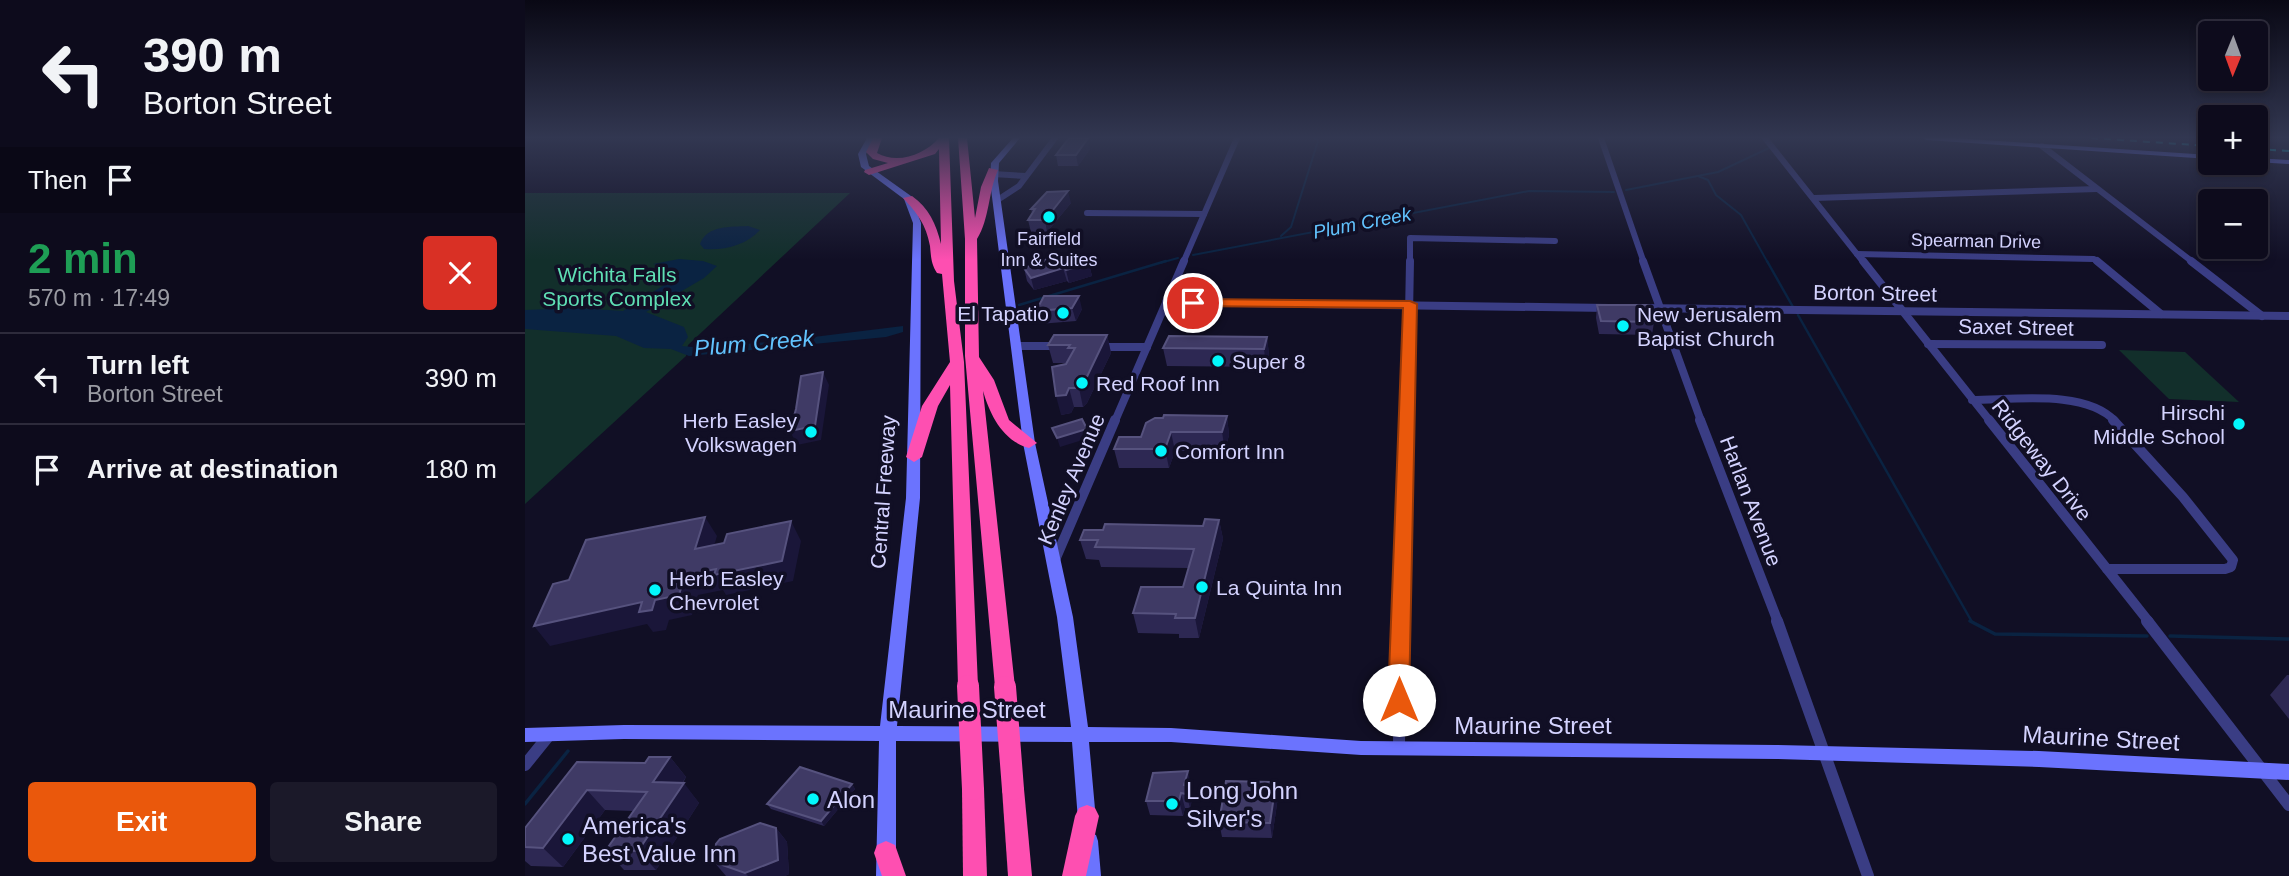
<!DOCTYPE html>
<meta charset="utf-8">
<style>
body{margin:0;font-family:Helvetica,sans-serif;background:#1b1929;color:#f1f3f6;height:100vh;display:flex;flex-direction:column;font-size:26px;white-space:nowrap}
*{box-sizing:border-box;margin:0}
p{font-size:23px;color:#9a9ba3}
.icon{flex:none;width:38px;height:38px;fill:none;stroke:currentColor;stroke-width:2;stroke-linecap:round;stroke-linejoin:round}
.map{position:relative;flex:1;overflow:hidden}
.side{display:flex;flex-direction:column;background:#0d0b1c;width:525px}
.side>*{flex:none}
.banner{background:#0d0b1c;color:#f1f3f6;overflow:hidden}
.needle{width:46px;rotate:181deg}
.tools{position:absolute;left:1673px;top:21px;display:grid;gap:14px}
.tools a{display:grid;place-items:center;width:70px;height:70px;border-radius:7px;background:#0d0b1c;box-shadow:0 4px 10px #0003,0 0 0 2px #2d2b3b;font-size:35px}
.pin{position:absolute;display:grid;place-items:center;width:60px;height:60px;color:#fff;margin:-30px;border:4px solid #fff;border-radius:50%;box-shadow:0 2px 7px #0007}
.me{position:absolute;width:77px;margin:-38px;rotate:0deg;stroke-linejoin:round;filter:drop-shadow(0 0 5px #0008)}
.turn{display:flex;align-items:center;gap:24px;height:147px;padding:0 28px;font-size:32px}
.turn .icon{width:91px;height:91px;stroke-width:2.5}
.turn b{display:block;font-size:49px;line-height:60px}
.then{display:flex;align-items:center;height:66px;padding:0 28px;background:#0003;gap:14px;font-size:26px}
.round{display:grid;place-items:center;flex:none;width:74px;height:74px;border-radius:7px;background:#1b1929}
.headline{display:flex;align-items:center;justify-content:space-between;height:119px;padding:0 28px}
h1{font-size:42px;font-weight:700;line-height:52px;color:#1e9e55}
.cta{display:flex;gap:14px;margin-top:auto;padding:14px 28px}
.cta a{flex:1;height:80px;border-radius:7px;background:#ea580c;color:#fff;font-size:28px;font-weight:700;line-height:80px;text-align:center}
.cta a+a{background:#1b1929;color:#f1f3f6}
ul{padding:0;list-style:none}
li{display:flex;align-items:center;gap:21px;height:91px;padding:0 28px;border-top:2px solid #2d2b3b}
li div{flex:1}
li b{display:block;font-size:26px}
li em{font-style:normal}
main{display:flex;flex:1;min-height:0}
.map>svg:first-child{display:block}
.green{fill:#122f2b}
.water{fill:#0a2342}
.lines{fill:none;stroke-linecap:round;stroke-linejoin:round}
.stream-far2{stroke:#0a2342;stroke-width:2}
.stream-far1{stroke:#0a2342;stroke-width:2.5}
.stream{stroke:#0a2342;stroke-width:3.5}
.street-far3{stroke:#3a3d84;stroke-width:6}
.street-far2{stroke:#3a3d84;stroke-width:8}
.street-far1{stroke:#3a3d84;stroke-width:10}
.street{stroke:#3a3d84;stroke-width:12}
.secondary{fill:#6b73fe;fill-rule:evenodd}
.highway{fill:#fe4fb1;fill-rule:evenodd}
.rail{stroke:#02f7fc;stroke-width:2;stroke-dasharray:7 6;stroke-linecap:butt}
.highway-bridge{stroke:#fe4fb1;stroke-width:22}
.wall{fill:#2d2853}
.shaded-wall{fill:#1a1639}
.building{fill:#3f3a65;stroke:#56527e;stroke-width:2}
.route{fill:#ea580c;stroke:#983908;stroke-width:2}
.poi-dot{fill:#02f7fc;stroke:#110f25;stroke-width:2.5}
.labels{text-anchor:middle;dominant-baseline:central;stroke-width:7;stroke-linejoin:round;paint-order:stroke}
.far-poi-label{font-size:18px;fill:#d4d3ff;stroke:#110f25}
.far-street-label{font-size:18px;fill:#d4d3ff;stroke:#110f25}
.far-water-label{font-size:19px;font-style:italic;fill:#62c3fe;stroke:#110f25}
.park-label{font-size:21px;fill:#5fdfb4;stroke:#110f25}
.street-label{font-size:21px;fill:#d4d3ff;stroke:#110f25}
.poi-label{font-size:21px;fill:#d4d3ff;stroke:#110f25;text-anchor:start}
.water-label{font-size:23px;font-style:italic;fill:#62c3fe;stroke:#110f25}
.near-street-label{font-size:24px;fill:#d4d3ff;stroke:#110f25}
.near-poi-label{font-size:24px;fill:#d4d3ff;stroke:#110f25;text-anchor:start}
</style>
<main>
<section class="side">
<div class="banner">
<div class="turn"><svg class="icon" aria-label="left" viewBox="0 0 24 24"><path d="M17 20v-9H6M10 6l-5 5 5 5"/></svg><div><b>390 m</b>Borton Street</div></div>
<div class="then">Then<svg class="icon" aria-label="arrive" viewBox="0 0 24 24"><path d="M6 21V4h12l-3 4 3 4H6"/></svg></div>
</div>
<div class="headline"><div><h1>2 min</h1><p>570 m · 17:49</p></div><a class="round" style="background:#d93025;color:#fff"><svg class="icon" aria-label="close" viewBox="0 0 24 24"><path d="M6 6l12 12M18 6L6 18"/></svg></a></div>
<ul>
<li><svg class="icon" aria-label="left" viewBox="0 0 24 24"><path d="M17 20v-9H6M10 6l-5 5 5 5"/></svg><div><b>Turn left</b><p>Borton Street</p></div><em>390 m</em></li>
<li><svg class="icon" aria-label="arrive" viewBox="0 0 24 24"><path d="M6 21V4h12l-3 4 3 4H6"/></svg><div><b>Arrive at destination</b></div><em>180 m</em></li>
</ul>
<div class="cta"><a>Exit</a><a>Share</a></div>
</section>
<div class="map">
<svg width="1764" height="876" viewBox="0 0 1764 876">
<rect width="100%" height="100%" fill="#110f25"/>
<g class="green">
<path d="M 0,193 L 325,193 L 163,345 L 161,356 L 0,504 Z"/>
<path d="M 1594,350 L 1660,352 L 1714,402 L 1644,399 Z"/>
</g>
<g class="water">
<path d="M 223,226 L 235,230 C 222,245 198,251 179,249 L 175,244 C 182,225 206,227 223,226 Z"/>
<path d="M 154,259 L 178,261 L 192,266 L 179,278 L 121,312 L 159,327 L 163,337 L 157,346 L 177,348 L 264,340 L 378,326 L 378,332 L 361,337 L 164,356 L 146,349 L 119,348 L 91,336 L 0,329 L 0,310 L 52,308 L 98,311 L 147,280 L 155,271 L 128,264 Z"/>
</g>
<g class="lines">
<g class="stream-far2">
<path d="M 1173,176 L 1183,180 L 1191,195 L 1216,215 L 1243,263"/>
<path d="M 1101,190 L 1193,172 L 1244,148"/>
<path d="M 756,236 L 766,227 L 793,141 L 790,138"/>
<path d="M 668,255 L 1004,191 L 1089,192"/>
<path d="M 635,263 L 653,258"/>
</g>
<g class="stream-far1">
<path d="M 1242,261 L 1268,307"/>
<path d="M 494,305 L 641,261"/>
<path d="M 1273,315 L 1447,622"/>
</g>
<g class="stream">
<path d="M 1445,621 L 1470,634 L 1622,636"/>
<path d="M 1645,636 L 1764,639"/>
<path d="M 0,804 L 43,751"/>
</g>
<g class="street-far3">
<path d="M 1076,138 L 1119,263"/>
<path d="M 1240,138 L 1339,263"/>
<path d="M 1517,146 L 1669,263"/>
<path d="M 468,174 L 501,176"/>
<path d="M 1289,198 L 1572,189"/>
<path d="M 471,201 L 494,186 L 530,138"/>
<path d="M 562,213 L 679,214"/>
<path d="M 1332,254 L 1569,259 L 1574,263"/>
<path d="M 658,263 L 712,138"/>
<path d="M 885,263 L 885,238 L 1030,241"/>
</g>
<g class="street-far2">
<path d="M 1118,261 L 1176,421"/>
<path d="M 1338,261 L 1465,421"/>
<path d="M 1572,261 L 1636,314"/>
<path d="M 1666,261 L 1737,316"/>
<path d="M 641,302 L 1084,308"/>
<path d="M 1115,308 L 1764,316"/>
<path d="M 1403,344 L 1577,345"/>
<path d="M 491,346 L 533,346"/>
<path d="M 575,347 L 622,347"/>
<path d="M 1447,400 C 1488,400 1560,389 1590,421"/>
<path d="M 590,421 L 659,261"/>
<path d="M 882,421 L 885,261"/>
</g>
<g class="street-far1">
<path d="M 1175,420 L 1253,622"/>
<path d="M 1464,420 L 1624,622"/>
<path d="M 530,560 L 590,420"/>
<path d="M 1582,569 L 1700,569 L 1706,567 L 1708,560 L 1658,497 L 1588,420"/>
<path d="M 875,622 L 882,420"/>
</g>
<g class="street">
<path d="M 1252,621 L 1343,876"/>
<path d="M 1622,621 L 1764,805"/>
<path d="M 874,749 L 875,621"/>
<path d="M 0,765 L 25,734"/>
</g>
<g class="secondary">
<path d="M 342,138 L 349,138 L 341,154 L 344,166 L 386,196 L 396,223 L 395,498 L 372,726 L 546,727 L 532,617 L 498,443 L 465,181 L 466,163 L 488,138 L 495,138 L 474,163 L 473,181 L 510,443 L 548,617 L 563,727 L 646,728 L 836,741 L 1251,745 L 1514,751 L 1764,764 L 1764,780 L 1514,767 L 1251,759 L 836,755 L 646,742 L 564,742 L 571,820 L 568,826 L 562,828 L 556,826 L 553,820 L 547,742 L 371,741 L 371,876 L 351,876 L 354,741 L 99,739 L 0,742 L 0,728 L 99,725 L 355,726 L 381,498 L 388,223 L 379,199 L 336,167 L 333,154 Z"/>
<path d="M 1398,138 L 1428,138 L 1685,155 L 1685,159 L 1401,140 Z"/>
<path d="M 1731,158 L 1764,160 L 1764,164 L 1731,162 Z"/>
<path d="M 564,832 L 571,835 L 573,841 L 576,876 L 556,876 L 555,841 L 557,835 Z"/>
</g>
<g class="highway">
<path d="M 348,138 L 357,138 L 352,153 C 373,165 400,154 414,138 L 424,138 L 429,281 L 439,362 L 453,686 L 450,692 L 443,694 L 436,692 L 433,686 L 425,385 L 413,406 L 397,457 L 389,462 L 381,457 L 397,406 L 425,362 L 417,274 L 412,273 C 406,264 406,256 405,246 C 401,224 392,213 378,198 L 387,196 C 404,208 411,224 416,244 L 414,149 L 410,154 L 344,175 L 339,172 L 340,170 L 363,163 L 348,159 L 341,152 Z"/>
<path d="M 433,138 L 442,138 L 450,218 L 456,187 L 464,168 L 473,170 C 463,192 465,218 452,239 L 454,357 L 469,380 L 484,420 L 512,443 L 504,448 C 478,441 465,415 458,391 L 490,687 L 487,693 L 480,696 L 473,693 L 470,687 L 440,356 L 440,239 Z"/>
<path d="M 448,779 L 456,782 L 459,789 L 462,876 L 438,876 L 437,789 L 440,782 Z"/>
<path d="M 488,779 L 496,782 L 499,789 L 507,876 L 483,876 L 477,789 L 480,782 Z"/>
<path d="M 562,805 L 570,808 L 574,816 L 561,876 L 537,876 L 550,816 L 554,808 Z"/>
<path d="M 361,841 L 370,845 L 381,876 L 357,876 L 349,853 L 352,845 Z"/>
</g>
<g class="rail">
<path d="M 1566,138 L 1685,146"/>
<path d="M 1731,149 L 1764,151"/>
</g>
<g class="highway-bridge">
<path d="M 443,686 L 448,789"/>
<path d="M 480,687 L 488,789"/>
</g>
</g>
<g class="wall">
<path d="M 565,149 L 553,166 L 533,166 L 531,155 Z"/>
<path d="M 546,203 L 522,232 L 506,232 L 503,220 L 507,213 L 506,209 Z"/>
<path d="M 533,258 L 564,264 L 567,276 L 544,283 L 542,281 L 509,290 L 502,281 L 499,268 Z"/>
<path d="M 519,296 L 557,309 L 551,321 L 514,324 L 511,311 Z"/>
<path d="M 1072,305 L 1129,322 L 1127,335 L 1074,334 L 1071,318 Z"/>
<path d="M 582,335 L 586,353 L 562,403 L 558,407 L 549,407 L 546,413 L 536,415 L 542,363 L 528,363 L 523,345 Z"/>
<path d="M 742,337 L 744,355 L 741,367 L 642,366 L 638,348 Z"/>
<path d="M 702,416 L 704,435 L 700,451 L 650,451 L 644,468 L 594,468 L 589,449 L 616,437 Z"/>
<path d="M 694,520 L 698,539 L 674,638 L 654,638 L 654,634 L 613,633 L 608,613 L 658,587 L 663,568 L 576,567 L 574,560 L 561,559 L 555,540 L 578,530 L 678,526 Z"/>
<path d="M 1762,675 L 1764,675 L 1764,719 L 1745,695 Z"/>
<path d="M 145,757 L 161,777 L 158,783 L 174,803 L 131,870 L 99,870 L 81,850 L 108,811 L 80,810 L 38,867 L 6,866 L 0,861 L 0,828 L 52,762 L 120,763 Z"/>
<path d="M 751,782 L 753,797 L 747,838 L 697,837 L 694,822 Z"/>
<path d="M 327,784 L 330,789 L 299,826 L 246,809 L 242,804 Z"/>
<path d="M 666,786 L 665,792 L 667,800 L 665,808 L 660,808 L 658,816 L 625,815 L 621,801 Z"/>
<path d="M 251,828 L 262,842 L 264,874 L 260,876 L 201,876 L 189,862 Z"/>
</g>
<g class="shaded-wall">
<path d="M 563,138 L 565,149 L 553,166 L 551,155 Z"/>
<path d="M 543,191 L 546,203 L 522,232 L 520,220 Z"/>
<path d="M 564,264 L 567,276 L 544,283 L 541,270 Z"/>
<path d="M 538,268 L 542,281 L 509,290 L 506,278 Z"/>
<path d="M 554,296 L 557,309 L 551,321 L 547,308 Z"/>
<path d="M 582,335 L 586,353 L 562,403 L 558,407 L 554,388 Z"/>
<path d="M 742,337 L 744,355 L 741,367 L 739,349 Z"/>
<path d="M 298,372 L 304,385 L 296,440 L 272,445 L 265,431 Z"/>
<path d="M 544,388 L 549,407 L 546,413 L 536,415 L 531,396 Z"/>
<path d="M 702,416 L 704,435 L 700,451 L 697,432 Z"/>
<path d="M 562,429 L 564,438 L 535,447 L 532,438 Z"/>
<path d="M 646,432 L 650,451 L 644,468 L 640,449 Z"/>
<path d="M 180,517 L 192,536 L 182,569 L 170,549 Z"/>
<path d="M 694,520 L 698,539 L 674,638 L 670,618 Z"/>
<path d="M 266,521 L 276,541 L 268,581 L 201,595 L 198,590 L 173,595 L 167,615 L 144,620 L 141,630 L 128,632 L 122,624 L 25,646 L 9,626 L 130,600 L 160,575 Z"/>
<path d="M 145,757 L 161,777 L 144,802 L 128,782 Z"/>
<path d="M 663,771 L 666,786 L 665,792 L 667,800 L 665,808 L 659,785 Z"/>
<path d="M 751,782 L 753,797 L 747,838 L 745,823 Z"/>
<path d="M 159,783 L 174,803 L 131,870 L 113,851 Z"/>
<path d="M 327,784 L 330,789 L 299,826 L 296,821 Z"/>
<path d="M 62,790 L 80,810 L 38,867 L 18,848 Z"/>
<path d="M 656,793 L 660,808 L 658,816 L 654,801 Z"/>
<path d="M 251,828 L 262,842 L 264,874 L 260,876 L 223,876 L 220,873 Z"/>
</g>
<g class="building">
<path d="M 544,138 L 563,138 L 551,155 L 531,155 Z"/>
<path d="M 543,191 L 520,220 L 503,220 L 510,209 L 506,209 L 522,192 Z"/>
<path d="M 553,253 L 564,264 L 541,270 L 538,268 L 506,278 L 499,268 L 530,256 L 533,258 Z"/>
<path d="M 519,296 L 554,296 L 547,308 L 511,311 Z"/>
<path d="M 1072,305 L 1124,305 L 1129,322 L 1076,321 Z"/>
<path d="M 529,335 L 582,335 L 558,385 L 554,388 L 544,388 L 541,395 L 531,396 L 527,367 L 541,364 L 550,348 L 543,348 L 545,345 L 523,345 Z"/>
<path d="M 644,336 L 742,337 L 739,349 L 638,348 Z"/>
<path d="M 298,372 L 290,426 L 265,431 L 271,409 L 276,376 Z"/>
<path d="M 639,415 L 702,416 L 697,432 L 646,432 L 640,449 L 589,449 L 594,437 L 616,437 L 621,423 L 630,418 L 638,418 Z"/>
<path d="M 557,419 L 562,429 L 532,438 L 527,428 Z"/>
<path d="M 180,517 L 170,549 L 199,543 L 202,534 L 266,521 L 257,561 L 189,575 L 191,569 L 160,575 L 154,595 L 130,600 L 127,610 L 114,612 L 117,602 L 9,626 L 28,584 L 44,580 L 61,540 Z"/>
<path d="M 680,519 L 694,520 L 670,618 L 650,618 L 651,614 L 608,613 L 616,587 L 658,587 L 669,549 L 570,547 L 573,540 L 555,540 L 559,530 L 578,530 L 580,524 L 678,526 Z"/>
<path d="M 124,757 L 145,757 L 128,782 L 159,783 L 113,851 L 81,850 L 122,792 L 62,790 L 18,848 L 0,847 L 0,828 L 52,762 L 120,763 Z"/>
<path d="M 275,767 L 327,784 L 296,821 L 242,804 Z"/>
<path d="M 663,771 L 659,785 L 663,786 L 661,794 L 656,793 L 654,801 L 621,801 L 628,773 Z"/>
<path d="M 701,781 L 751,782 L 745,823 L 694,822 Z"/>
<path d="M 235,823 L 251,828 L 253,860 L 220,873 L 189,862 L 191,844 L 195,839 Z"/>
</g>
<linearGradient id="sky" x2="0" y2="1"><stop stop-color="#090814"/><stop offset="0.53" stop-color="#323751"/><stop offset="1" stop-color="#323751" stop-opacity="0"/></linearGradient>
<rect width="1764" height="260" fill="url(#sky)"/>
<path class="route" d="M 668,299 L 885,301 L 892,304 L 884,700 L 881,706 L 874,708 L 866,706 L 863,700 L 878,308 L 664,306 L 662,303 Z"/>
<g class="poi-dot">
<circle cx="524" cy="217" r="7"/>
<circle cx="538" cy="313" r="7"/>
<circle cx="1098" cy="326" r="7"/>
<circle cx="693" cy="361" r="7"/>
<circle cx="557" cy="383" r="7"/>
<circle cx="1714" cy="424" r="7"/>
<circle cx="286" cy="432" r="7"/>
<circle cx="636" cy="451" r="7"/>
<circle cx="677" cy="587" r="7"/>
<circle cx="130" cy="590" r="7"/>
<circle cx="288" cy="799" r="7"/>
<circle cx="647" cy="804" r="7"/>
<circle cx="43" cy="839" r="7"/>
</g>
<g class="labels">
<g class="far-poi-label">
<text x="524" y="239">Fairfield<tspan x="524" dy="21">Inn &amp; Suites</tspan></text>
</g>
<g class="far-street-label">
<text transform="translate(1451 241) rotate(1)">Spearman Drive</text>
</g>
<g class="far-water-label">
<text transform="translate(837 223) rotate(-11)">Plum Creek</text>
</g>
<g class="park-label">
<text x="92" y="274">Wichita Falls<tspan x="92" dy="24">Sports Complex</tspan></text>
</g>
<g class="street-label">
<text transform="translate(1350 293) rotate(1)">Borton Street</text>
<text transform="translate(1491 327) rotate(1)">Saxet Street</text>
<text transform="translate(1517 460) rotate(52)">Ridgeway Drive</text>
<text transform="translate(546 479) rotate(-67)">Kenley Avenue</text>
<text transform="translate(358 492) rotate(-86)">Central Freeway</text>
<text transform="translate(1226 501) rotate(69)">Harlan Avenue</text>
</g>
<g class="poi-label">
<text x="524" y="313" text-anchor="end">El Tapatio</text>
<text x="1112" y="314">New Jerusalem<tspan x="1112" dy="24">Baptist Church</tspan></text>
<text x="707" y="361">Super 8</text>
<text x="571" y="383">Red Roof Inn</text>
<text x="1700" y="412" text-anchor="end">Hirschi<tspan x="1700" dy="24">Middle School</tspan></text>
<text x="272" y="420" text-anchor="end">Herb Easley<tspan x="272" dy="24">Volkswagen</tspan></text>
<text x="650" y="451">Comfort Inn</text>
<text x="144" y="578">Herb Easley<tspan x="144" dy="24">Chevrolet</tspan></text>
<text x="691" y="587">La Quinta Inn</text>
</g>
<g class="water-label">
<text transform="translate(229 343) rotate(-5)">Plum Creek</text>
</g>
<g class="near-street-label">
<text x="442" y="709">Maurine Street</text>
<text x="1008" y="725">Maurine Street</text>
<text transform="translate(1576 738) rotate(3)">Maurine Street</text>
</g>
<g class="near-poi-label">
<text x="661" y="790">Long John<tspan x="661" dy="28">Silver's</tspan></text>
<text x="302" y="799">Alon</text>
<text x="57" y="825">America's<tspan x="57" dy="28">Best Value Inn</tspan></text>
</g>
</g>
</svg>
<div class="tools">
<a><svg class="needle" viewBox="-14 -14 28 28"><path d="M0-13l5 13h-10z" fill="#e53935"/><path d="M0 13l5-13h-10z" fill="#9a9ba3"/></svg></a>
<a>+</a>
<a>−</a>
</div>
<div class="pin" style="left:668px;top:303px;background:#d93025"><svg class="icon" aria-label="arrive" viewBox="0 0 24 24"><path d="M6 21V4h12l-3 4 3 4H6"/></svg></div>
<svg class="me" style="left:874px;top:700px" viewBox="-20 -20 40 40"><circle r="19" fill="#fff"/><path d="M0-13L10 11 0 6-10 11z" fill="#ea580c"/></svg>
</div>
</main>
